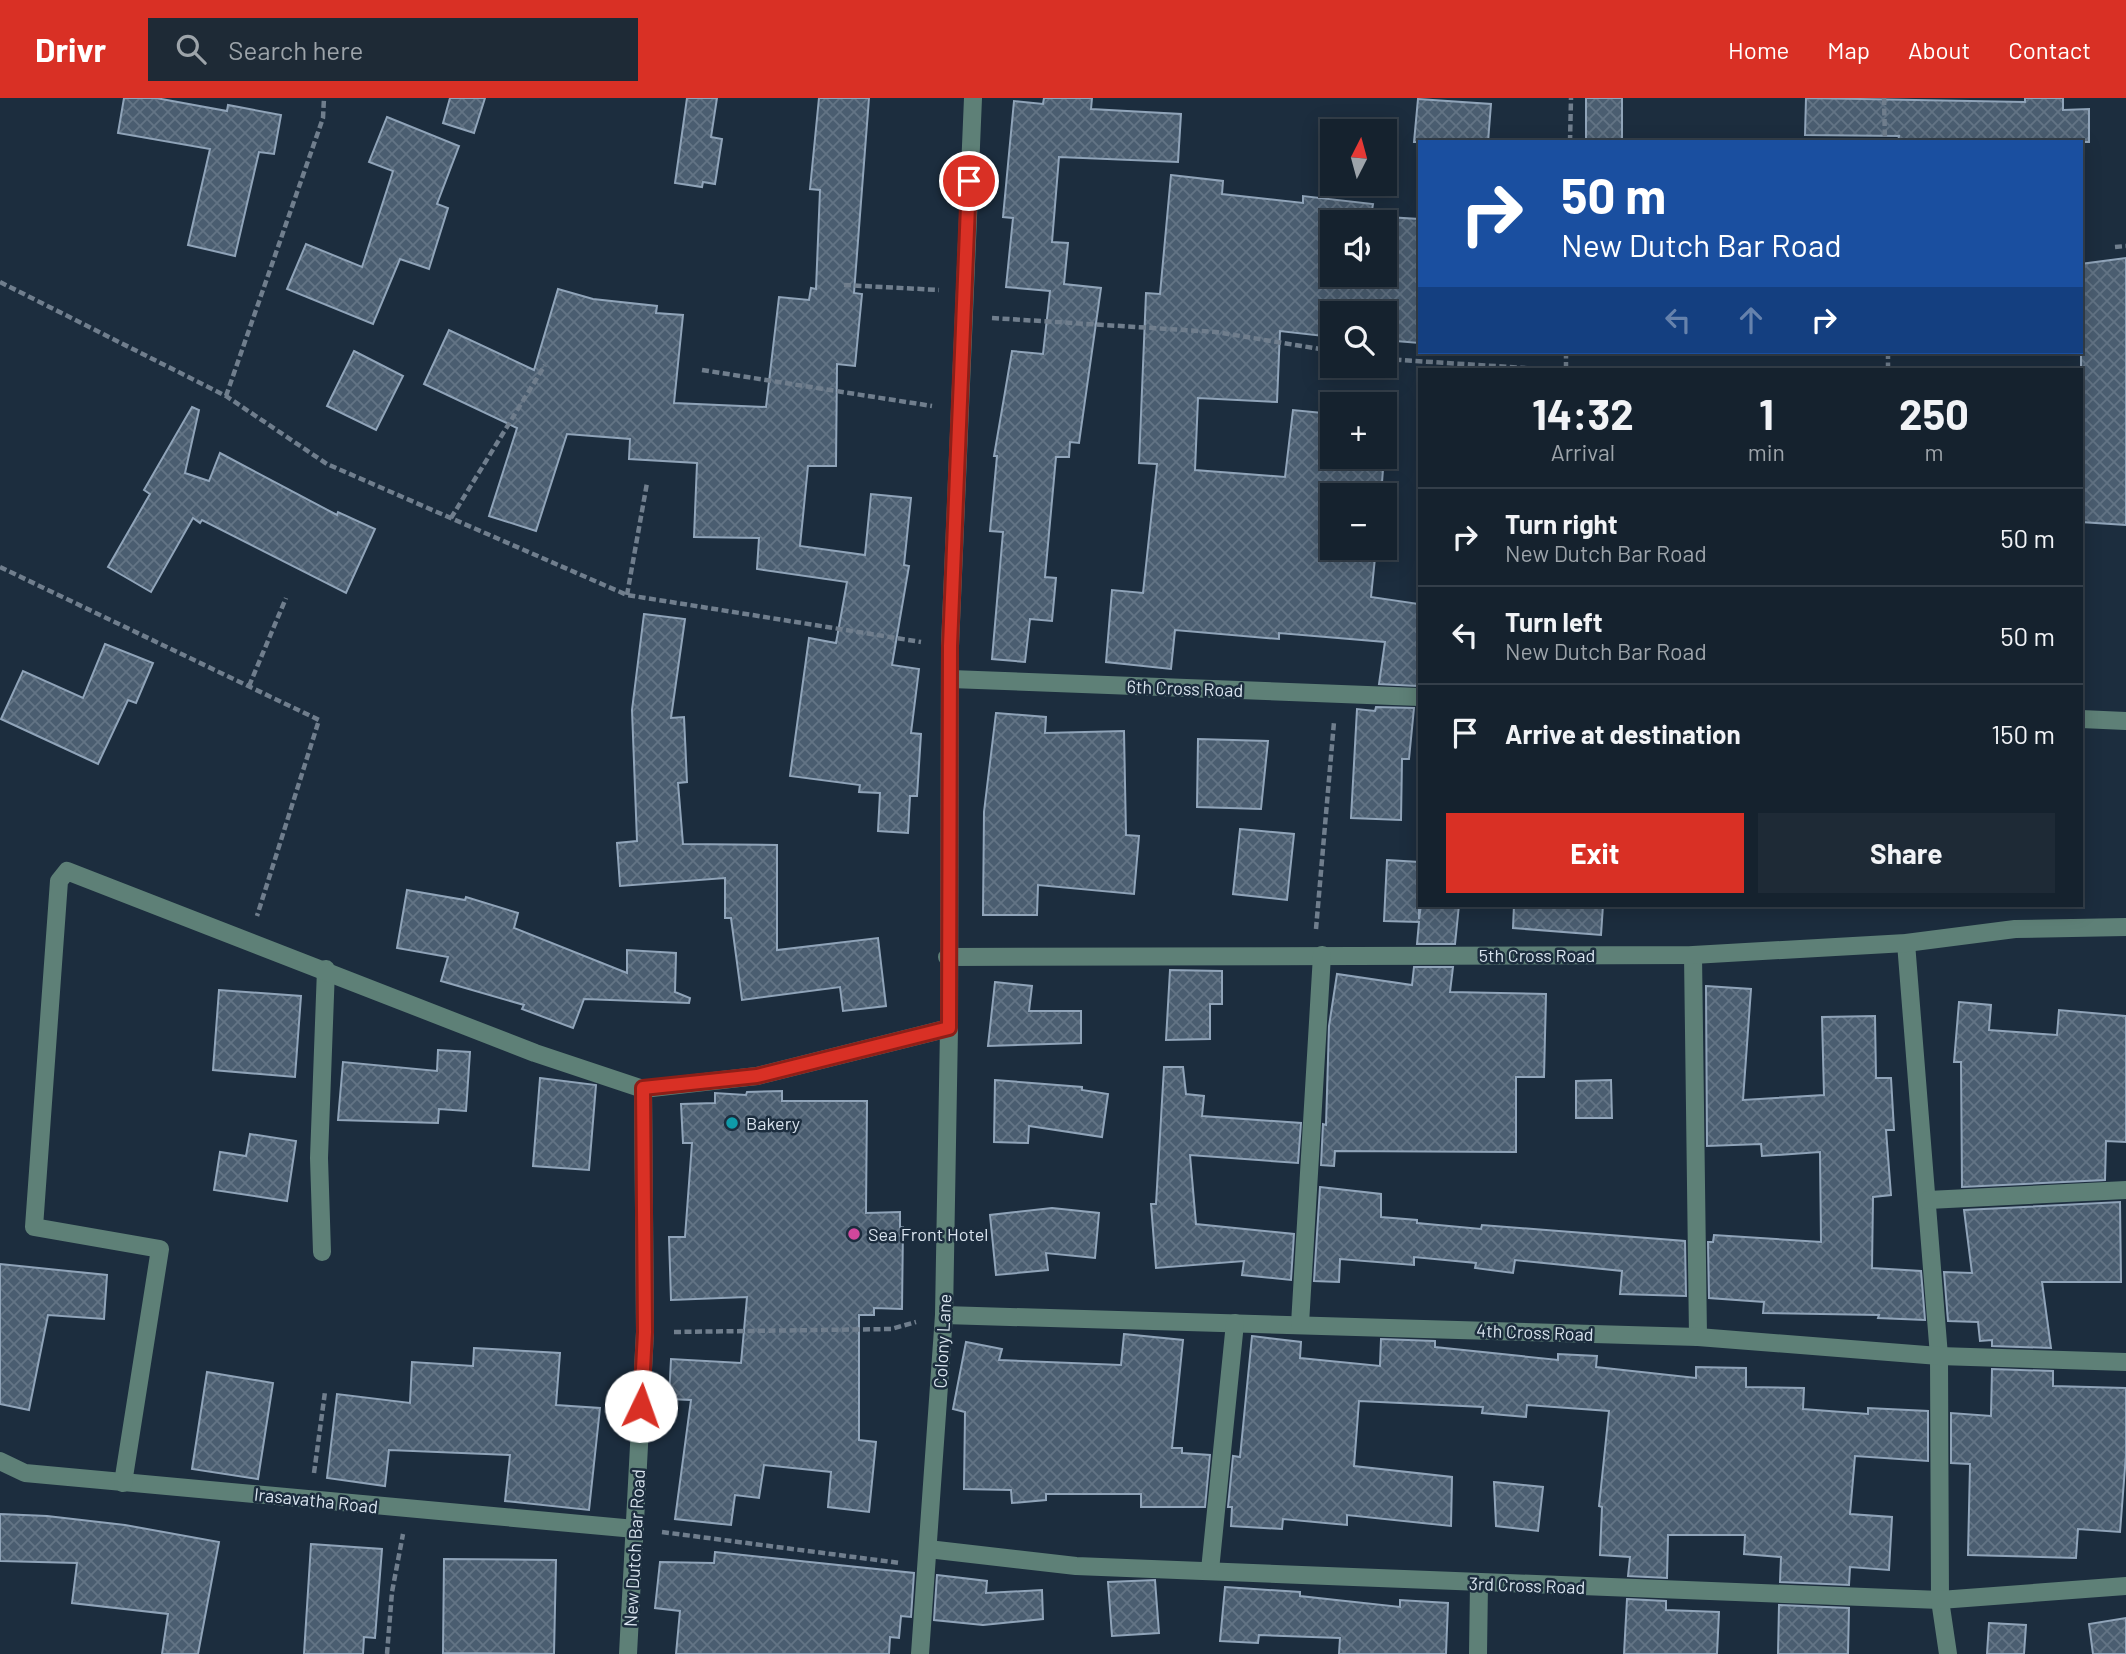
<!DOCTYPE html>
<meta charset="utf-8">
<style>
body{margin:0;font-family:Barlow,sans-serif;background:#1e2a36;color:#f1f3f6;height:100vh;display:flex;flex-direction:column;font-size:26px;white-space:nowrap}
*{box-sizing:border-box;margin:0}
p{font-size:23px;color:#9da4aa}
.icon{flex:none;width:38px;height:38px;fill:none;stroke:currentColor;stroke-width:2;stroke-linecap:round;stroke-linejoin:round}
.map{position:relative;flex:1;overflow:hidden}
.panel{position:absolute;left:1418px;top:270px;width:665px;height:539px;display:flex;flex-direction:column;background:#15222e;border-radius:0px;box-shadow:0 4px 18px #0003,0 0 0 2px #343f4a}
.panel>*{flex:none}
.top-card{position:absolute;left:1418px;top:42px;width:665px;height:214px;border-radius:0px;box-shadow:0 4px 18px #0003,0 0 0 2px #343f4a;background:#1a4fa0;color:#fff;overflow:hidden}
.needle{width:46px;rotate:6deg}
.fabs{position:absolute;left:1320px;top:21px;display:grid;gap:14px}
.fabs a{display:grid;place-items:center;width:77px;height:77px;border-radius:0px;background:#15222e;box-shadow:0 4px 18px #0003,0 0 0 2px #343f4a;font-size:35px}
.pin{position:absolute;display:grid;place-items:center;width:60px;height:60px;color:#fff;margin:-30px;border:4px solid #fff;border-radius:50%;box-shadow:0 2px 7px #0007}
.me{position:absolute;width:77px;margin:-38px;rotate:3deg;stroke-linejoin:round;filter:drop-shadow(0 0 5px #0008)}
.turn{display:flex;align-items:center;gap:24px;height:147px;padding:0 28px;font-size:32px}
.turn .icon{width:91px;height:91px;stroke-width:2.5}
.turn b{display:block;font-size:49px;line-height:60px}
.lanes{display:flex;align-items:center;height:66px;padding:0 28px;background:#0003;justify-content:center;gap:35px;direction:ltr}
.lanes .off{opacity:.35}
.eta{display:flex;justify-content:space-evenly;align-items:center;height:119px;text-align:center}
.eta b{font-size:42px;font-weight:700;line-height:49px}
.primary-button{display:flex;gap:14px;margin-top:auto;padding:14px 28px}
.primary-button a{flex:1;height:80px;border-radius:0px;background:#d93025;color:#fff;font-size:28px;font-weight:700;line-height:80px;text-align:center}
.primary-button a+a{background:#1e2a36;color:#f1f3f6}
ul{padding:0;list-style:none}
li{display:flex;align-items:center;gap:21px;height:98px;padding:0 28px;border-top:2px solid #343f4a}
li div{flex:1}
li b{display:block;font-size:26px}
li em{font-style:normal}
header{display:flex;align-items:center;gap:42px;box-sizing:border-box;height:98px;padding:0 35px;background:#d93025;color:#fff}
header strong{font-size:33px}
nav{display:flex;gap:38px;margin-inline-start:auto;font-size:24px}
.search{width:490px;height:63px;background:#1e2a36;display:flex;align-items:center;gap:18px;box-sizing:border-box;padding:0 24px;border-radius:0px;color:#9da4aa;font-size:26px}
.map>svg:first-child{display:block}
.building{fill:url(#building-cross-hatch);stroke:#90a4b9;stroke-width:2;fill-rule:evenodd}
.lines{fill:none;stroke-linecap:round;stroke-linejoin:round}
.path{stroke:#707e8d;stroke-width:4.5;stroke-dasharray:7 3.5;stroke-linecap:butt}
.minor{stroke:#5e8077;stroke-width:18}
.route-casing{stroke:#8d1f18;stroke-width:18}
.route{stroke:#d93025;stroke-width:12}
.culture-dot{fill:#0f9aa8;stroke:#1c2d3e;stroke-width:2.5}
.hotel-dot{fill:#d1479c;stroke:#1c2d3e;stroke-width:2.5}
.labels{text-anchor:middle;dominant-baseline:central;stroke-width:5;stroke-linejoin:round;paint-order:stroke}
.street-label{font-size:18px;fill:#d8e3ee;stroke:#1c2d3e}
.poi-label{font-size:18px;fill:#d8e3ee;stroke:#1c2d3e;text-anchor:start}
</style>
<header>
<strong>Drivr</strong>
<div class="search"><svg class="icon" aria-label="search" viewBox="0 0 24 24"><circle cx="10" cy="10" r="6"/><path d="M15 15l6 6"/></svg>Search here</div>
<nav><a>Home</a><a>Map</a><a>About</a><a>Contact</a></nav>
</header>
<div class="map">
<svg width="2126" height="1556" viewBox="0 0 2126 1556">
<defs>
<pattern id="building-cross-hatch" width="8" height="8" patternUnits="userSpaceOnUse" patternTransform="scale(1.75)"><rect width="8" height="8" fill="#4a5d70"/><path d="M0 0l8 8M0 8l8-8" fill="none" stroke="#637485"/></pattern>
</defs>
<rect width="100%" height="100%" fill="#1c2d3e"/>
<g class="building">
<path d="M 124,0 L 156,0 L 227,13 L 228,7 L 281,17 L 274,56 L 259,54 L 235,158 L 188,147 L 210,51 L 118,35 Z"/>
<path d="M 450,0 L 485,0 L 474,35 L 443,25 Z"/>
<path d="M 687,0 L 717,0 L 711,39 L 722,41 L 715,86 L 703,84 L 702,89 L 675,85 Z"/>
<path d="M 819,0 L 869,0 L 854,195 L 862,196 L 855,268 L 837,266 L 836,368 L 808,368 L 800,448 L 865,457 L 871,396 L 911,400 L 904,467 L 909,468 L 892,567 L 919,571 L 911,635 L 921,636 L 917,698 L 910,698 L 908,735 L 878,733 L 880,695 L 859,694 L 860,687 L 790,678 L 809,540 L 836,545 L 847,484 L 757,471 L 759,440 L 694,439 L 697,365 L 629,361 L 630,341 L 567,336 L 536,433 L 489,418 L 517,330 L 424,286 L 449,232 L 534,272 L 558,191 L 593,201 L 657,208 L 656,215 L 683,217 L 674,305 L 766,309 L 779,199 L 809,202 L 811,190 L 816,191 L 820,92 L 810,91 Z"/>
<path d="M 1044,0 L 1092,0 L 1091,11 L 1181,16 L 1178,64 L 1059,59 L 1052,144 L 1068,145 L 1064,186 L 1101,190 L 1079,345 L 1070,344 L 1069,359 L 1056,359 L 1045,479 L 1056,480 L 1052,523 L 1030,521 L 1025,564 L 992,561 L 1003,434 L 990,433 L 997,358 L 994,358 L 1012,253 L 1043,256 L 1050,193 L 1006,189 L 1013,120 L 1003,119 L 1014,3 L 1043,6 Z"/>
<rect x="1586" y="0" width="36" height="44"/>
<path d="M 1806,0 L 2025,4 L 2025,0 L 2063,0 L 2063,12 L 2089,11 L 2089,44 L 1898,44 L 1899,38 L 1805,37 Z"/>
<path d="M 1418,1 L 1491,6 L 1488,44 L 1414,44 Z"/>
<path d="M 387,19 L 459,48 L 437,106 L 448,110 L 429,171 L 400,161 L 373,226 L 287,191 L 306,146 L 362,169 L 393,73 L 369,64 Z"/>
<path d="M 1171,77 L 1223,83 L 1222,96 L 1303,105 L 1303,98 L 1373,106 L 1371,118 L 1419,121 L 1419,245 L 1384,242 L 1384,215 L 1332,215 L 1332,239 L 1280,233 L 1277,304 L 1198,300 L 1195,372 L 1285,379 L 1293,312 L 1332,316 L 1332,359 L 1384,359 L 1381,397 L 1332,397 L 1332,450 L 1376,450 L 1371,499 L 1419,506 L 1417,588 L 1379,586 L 1385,544 L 1279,535 L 1279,541 L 1175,532 L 1171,571 L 1106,564 L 1112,492 L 1143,495 L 1157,366 L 1139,365 L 1146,195 L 1160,196 ZM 1332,124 L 1384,124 L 1384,177 L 1332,177 Z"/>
<path d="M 2126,160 L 2126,427 L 2081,424 L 2081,166 Z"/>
<path d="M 354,253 L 403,278 L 376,332 L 327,308 Z"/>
<path d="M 192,309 L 199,312 L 185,375 L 209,383 L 220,355 L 337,417 L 338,414 L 375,431 L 346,495 L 202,422 L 200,425 L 193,420 L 151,494 L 108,469 L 150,396 L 144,392 Z"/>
<path d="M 644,516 L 685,521 L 671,620 L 684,619 L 687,684 L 678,685 L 683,746 L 777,747 L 777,852 L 878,840 L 886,908 L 843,913 L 840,889 L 742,902 L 731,820 L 725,820 L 725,780 L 620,788 L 617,745 L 637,743 L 632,612 Z"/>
<path d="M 105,546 L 153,565 L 136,605 L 128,602 L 98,666 L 1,621 L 23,573 L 83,600 Z"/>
<path d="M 1376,609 L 1414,610 L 1409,661 L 1402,661 L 1401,722 L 1351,720 L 1357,611 L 1375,613 Z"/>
<path d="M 996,615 L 1046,619 L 1045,635 L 1124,633 L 1126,737 L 1139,738 L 1134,796 L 1038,787 L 1037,817 L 983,817 L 984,714 Z"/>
<path d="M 1198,641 L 1268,643 L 1261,711 L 1197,709 Z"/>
<path d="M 1240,731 L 1294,736 L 1287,802 L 1233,796 Z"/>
<path d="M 1387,762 L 1419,764 L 1419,821 L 1421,807 L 1459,807 L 1455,846 L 1417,846 L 1419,824 L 1384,823 Z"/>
<path d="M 407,792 L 465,802 L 466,799 L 518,815 L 514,830 L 627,875 L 627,852 L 676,855 L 675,894 L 690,900 L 689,905 L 584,901 L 573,930 L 522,911 L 524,907 L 441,883 L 448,859 L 397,850 Z"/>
<path d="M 1514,807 L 1603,807 L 1601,837 L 1513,830 Z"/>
<path d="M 1414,869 L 1453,869 L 1450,894 L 1546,896 L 1544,979 L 1516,979 L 1516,1054 L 1335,1053 L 1334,1068 L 1321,1067 L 1323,1026 L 1326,1027 L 1329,928 L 1337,876 L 1412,887 Z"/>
<path d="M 1170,872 L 1222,873 L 1222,906 L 1210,906 L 1210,941 L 1166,942 Z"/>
<path d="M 995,884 L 1032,888 L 1029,913 L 1081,913 L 1081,945 L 988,948 Z"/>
<path d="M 1706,888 L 1751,891 L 1743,1002 L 1824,997 L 1822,919 L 1875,918 L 1876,980 L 1891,980 L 1894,1032 L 1886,1032 L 1891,1097 L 1873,1099 L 1872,1170 L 1921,1173 L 1925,1222 L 1878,1220 L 1879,1217 L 1763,1215 L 1764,1204 L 1709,1200 L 1708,1144 L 1713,1144 L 1714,1137 L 1821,1144 L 1820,1054 L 1762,1058 L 1761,1046 L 1707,1048 Z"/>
<path d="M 219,892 L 301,898 L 295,979 L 213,972 Z"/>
<path d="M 1959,904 L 1991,907 L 1989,932 L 2057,937 L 2059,912 L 2126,918 L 2126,1044 L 2106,1043 L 2105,1082 L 1962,1089 L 1961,964 L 1954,964 Z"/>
<path d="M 438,952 L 470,954 L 466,1013 L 439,1011 L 438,1025 L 338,1022 L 343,964 L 437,973 Z"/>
<path d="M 1164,969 L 1183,969 L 1186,996 L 1204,998 L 1202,1018 L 1301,1025 L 1298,1065 L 1190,1057 L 1196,1126 L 1294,1136 L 1291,1182 L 1242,1177 L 1244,1163 L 1156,1170 L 1151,1106 L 1156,1106 Z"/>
<path d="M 540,980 L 596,987 L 589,1072 L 533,1068 Z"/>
<path d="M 995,982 L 1082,989 L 1082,992 L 1108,996 L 1102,1039 L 1029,1028 L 1028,1045 L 994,1044 Z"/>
<path d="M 1611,982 L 1612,1020 L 1576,1020 L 1576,983 Z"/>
<path d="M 782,993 L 782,1003 L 867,1003 L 866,1115 L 900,1114 L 900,1129 L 903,1129 L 902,1211 L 874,1210 L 874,1217 L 859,1217 L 859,1342 L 876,1344 L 869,1414 L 828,1409 L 831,1374 L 764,1367 L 759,1400 L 735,1397 L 731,1427 L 675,1421 L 691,1302 L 669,1301 L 671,1261 L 741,1265 L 747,1199 L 671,1202 L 669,1139 L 685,1139 L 692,1045 L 683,1045 L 681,1006 L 715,1005 L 715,995 L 746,997 L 747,994 Z"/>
<path d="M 250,1036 L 296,1043 L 287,1103 L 214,1092 L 220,1054 L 246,1058 Z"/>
<path d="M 1320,1089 L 1381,1096 L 1381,1119 L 1417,1122 L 1417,1125 L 1481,1131 L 1482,1127 L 1685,1143 L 1686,1198 L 1620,1196 L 1622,1173 L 1515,1162 L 1513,1175 L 1475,1170 L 1476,1165 L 1414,1159 L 1414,1167 L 1340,1161 L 1339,1184 L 1314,1183 Z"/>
<path d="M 2120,1104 L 2121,1184 L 2042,1184 L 2051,1250 L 1992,1248 L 1992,1242 L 1980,1243 L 1978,1224 L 1948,1223 L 1944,1174 L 1972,1175 L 1964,1112 Z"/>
<path d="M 1052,1110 L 1099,1115 L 1095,1160 L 1046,1155 L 1048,1172 L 996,1177 L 990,1117 Z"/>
<path d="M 0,1166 L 107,1177 L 104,1221 L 48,1217 L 29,1312 L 0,1306 Z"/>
<path d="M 1124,1236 L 1183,1242 L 1172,1350 L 1182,1350 L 1182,1355 L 1210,1357 L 1205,1409 L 1141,1409 L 1141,1396 L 1046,1396 L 1046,1402 L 1012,1405 L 1011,1392 L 964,1391 L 965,1314 L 953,1311 L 966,1244 L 1002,1251 L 999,1262 L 1121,1267 Z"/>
<path d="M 1252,1238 L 1301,1244 L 1300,1260 L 1380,1268 L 1381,1241 L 1435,1243 L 1435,1249 L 1558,1262 L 1558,1256 L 1597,1258 L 1596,1269 L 1696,1280 L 1696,1269 L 1746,1270 L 1746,1289 L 1804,1290 L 1803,1311 L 1868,1316 L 1868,1310 L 1928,1313 L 1928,1363 L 1855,1358 L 1850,1416 L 1892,1419 L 1889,1472 L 1850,1469 L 1849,1487 L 1780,1484 L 1781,1459 L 1744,1456 L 1745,1437 L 1668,1437 L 1667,1480 L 1628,1478 L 1630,1459 L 1600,1457 L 1602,1409 L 1599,1408 L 1609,1313 L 1527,1307 L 1526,1319 L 1482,1315 L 1483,1309 L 1359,1303 L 1354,1368 L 1452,1379 L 1451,1428 L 1347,1417 L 1347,1427 L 1283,1421 L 1282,1431 L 1231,1428 L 1232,1409 L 1228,1409 L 1233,1358 L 1240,1359 Z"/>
<path d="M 474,1250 L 560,1255 L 556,1307 L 600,1310 L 589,1412 L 505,1403 L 510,1357 L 389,1352 L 385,1388 L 327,1380 L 337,1296 L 410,1305 L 412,1264 L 473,1268 Z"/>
<path d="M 1992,1271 L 2053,1273 L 2053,1288 L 2126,1290 L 2126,1357 L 2120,1434 L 2078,1431 L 2076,1460 L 1968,1457 L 1970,1366 L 1951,1365 L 1951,1315 L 1991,1318 Z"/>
<path d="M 207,1274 L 273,1285 L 258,1381 L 192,1371 Z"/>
<path d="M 1494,1384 L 1543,1389 L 1538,1433 L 1496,1428 Z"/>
<path d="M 0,1416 L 47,1418 L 125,1427 L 219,1444 L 198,1556 L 162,1556 L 168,1516 L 72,1505 L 77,1465 L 0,1463 Z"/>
<path d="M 311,1446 L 382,1451 L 375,1540 L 364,1539 L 363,1556 L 304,1556 Z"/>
<path d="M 715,1454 L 914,1475 L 911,1519 L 901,1518 L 899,1540 L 890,1539 L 889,1556 L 676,1556 L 680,1513 L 655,1510 L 660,1464 L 714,1465 Z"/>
<path d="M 444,1461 L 556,1462 L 554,1556 L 443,1555 Z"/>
<path d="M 937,1477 L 987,1483 L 986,1495 L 1042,1492 L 1043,1521 L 983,1527 L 934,1522 Z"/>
<path d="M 1155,1482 L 1159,1535 L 1112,1538 L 1108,1484 Z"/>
<path d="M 1225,1489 L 1300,1494 L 1300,1498 L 1400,1509 L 1400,1502 L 1448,1505 L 1446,1556 L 1339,1556 L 1340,1540 L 1259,1537 L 1258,1545 L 1220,1543 Z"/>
<path d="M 1627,1501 L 1666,1503 L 1666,1512 L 1719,1514 L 1717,1556 L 1624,1556 Z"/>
<path d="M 1779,1507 L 1849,1510 L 1848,1556 L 1778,1556 Z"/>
<path d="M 2126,1520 L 2126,1556 L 2093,1556 L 2089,1526 Z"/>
<path d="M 1989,1525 L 2026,1527 L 2024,1556 L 1987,1556 Z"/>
</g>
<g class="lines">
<g class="path">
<path d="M 1884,0 L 1885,44"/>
<path d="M 1570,44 L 1571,0"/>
<path d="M 2115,149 L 2126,148"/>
<path d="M 0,184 L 226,298 L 327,366 L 627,497 L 921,544"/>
<path d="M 844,187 L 939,192"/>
<path d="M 992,220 L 1216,234 L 1332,253"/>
<path d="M 1888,254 L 1888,271"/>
<path d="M 1384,261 L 1541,271"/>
<path d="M 1566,271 L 1566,254"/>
<path d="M 702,272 L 932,308"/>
<path d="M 226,298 L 323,20 L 324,0"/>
<path d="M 451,420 L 545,267"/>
<path d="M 0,469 L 319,622 L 257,818"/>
<path d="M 627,497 L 647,385"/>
<path d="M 249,588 L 286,500"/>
<path d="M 1316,831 L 1334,624"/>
<path d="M 674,1234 L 891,1231 L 916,1224"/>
<path d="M 314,1375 L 325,1294"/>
<path d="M 662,1434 L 900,1465"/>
<path d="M 387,1556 L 392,1494 L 403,1436"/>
</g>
<g class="minor">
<path d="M 951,581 L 1419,599"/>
<path d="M 2081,621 L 2126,623"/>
<path d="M 1906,845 L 1939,1258 L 1940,1502 L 1948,1556"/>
<path d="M 1693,857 L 1698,1239"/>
<path d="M 947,859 L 1693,857 L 1906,845 L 2015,831 L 2126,829"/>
<path d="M 1928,1102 L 2126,1092"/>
<path d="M 322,1154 L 319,1060 L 326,871"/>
<path d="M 944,1217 L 1698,1239 L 1939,1258 L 2126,1264"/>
<path d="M 1300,1226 L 1322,857"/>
<path d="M 0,1363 L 25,1375 L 635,1431"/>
<path d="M 123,1385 L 160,1151 L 34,1129 L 59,783 L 67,773 L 535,955 L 643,991"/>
<path d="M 928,1451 L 1076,1468 L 1940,1502 L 2126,1488"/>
<path d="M 1210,1472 L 1235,1225"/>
<path d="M 628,1556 L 645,1234 L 643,991 L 757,978 L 949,930 L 950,548 L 973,0"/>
<path d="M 920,1556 L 944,1217 L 949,930"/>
<path d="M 1478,1556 L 1479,1485"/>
</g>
</g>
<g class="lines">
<g class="route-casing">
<path id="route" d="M 641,1308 L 645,1234 L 643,990 L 757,978 L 949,930 L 950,548 L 969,83"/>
</g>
<use href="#route" class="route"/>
</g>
<circle class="culture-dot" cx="732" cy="1025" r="7"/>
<circle class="hotel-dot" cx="854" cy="1136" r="7"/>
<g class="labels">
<g class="street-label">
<text transform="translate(1185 590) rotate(2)">6th Cross Road</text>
<text x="1537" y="857">5th Cross Road</text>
<text transform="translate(1535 1234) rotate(2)">4th Cross Road</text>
<text transform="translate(942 1243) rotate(-87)">Colony Lane</text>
<text transform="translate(316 1402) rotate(6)">Irasavatha Road</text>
<text transform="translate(634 1450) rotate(-87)">New Dutch Bar Road</text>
<text transform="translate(1527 1487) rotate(2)">3rd Cross Road</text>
</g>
<g class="poi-label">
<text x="746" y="1025">Bakery</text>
<text x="868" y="1136">Sea Front Hotel</text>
</g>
</g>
</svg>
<div class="fabs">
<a><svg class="needle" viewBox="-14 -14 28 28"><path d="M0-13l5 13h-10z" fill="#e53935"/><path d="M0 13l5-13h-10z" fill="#9da4aa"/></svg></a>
<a><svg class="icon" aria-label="sound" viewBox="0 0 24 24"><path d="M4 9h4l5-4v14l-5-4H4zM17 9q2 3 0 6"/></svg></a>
<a><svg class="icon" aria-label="search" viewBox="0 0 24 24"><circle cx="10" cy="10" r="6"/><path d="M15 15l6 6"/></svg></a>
<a>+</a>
<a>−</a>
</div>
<div class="pin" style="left:969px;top:83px;background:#d93025"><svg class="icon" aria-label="arrive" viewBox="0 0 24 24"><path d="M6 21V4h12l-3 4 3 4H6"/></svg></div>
<svg class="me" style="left:641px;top:1308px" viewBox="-20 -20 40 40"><circle r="19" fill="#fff"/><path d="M0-13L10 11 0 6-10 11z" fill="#d93025"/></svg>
<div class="top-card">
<div class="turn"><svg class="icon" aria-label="right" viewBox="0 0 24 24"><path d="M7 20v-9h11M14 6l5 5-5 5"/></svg><div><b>50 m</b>New Dutch Bar Road</div></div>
<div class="lanes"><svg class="icon off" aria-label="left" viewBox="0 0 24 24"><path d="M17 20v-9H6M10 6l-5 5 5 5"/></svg><svg class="icon off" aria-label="ahead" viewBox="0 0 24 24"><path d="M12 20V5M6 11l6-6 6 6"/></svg><svg class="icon" aria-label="right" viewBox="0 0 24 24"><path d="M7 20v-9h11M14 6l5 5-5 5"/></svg></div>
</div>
<section class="panel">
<div class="eta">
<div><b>14:32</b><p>Arrival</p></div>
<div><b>1</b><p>min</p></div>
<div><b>250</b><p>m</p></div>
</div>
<ul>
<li><svg class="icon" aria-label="right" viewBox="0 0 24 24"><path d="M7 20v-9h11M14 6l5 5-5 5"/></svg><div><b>Turn right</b><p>New Dutch Bar Road</p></div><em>50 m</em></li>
<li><svg class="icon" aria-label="left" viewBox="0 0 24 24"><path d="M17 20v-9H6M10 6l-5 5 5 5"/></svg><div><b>Turn left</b><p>New Dutch Bar Road</p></div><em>50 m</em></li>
<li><svg class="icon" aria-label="arrive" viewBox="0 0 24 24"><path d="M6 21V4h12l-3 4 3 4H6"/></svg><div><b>Arrive at destination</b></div><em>150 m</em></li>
</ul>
<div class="primary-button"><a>Exit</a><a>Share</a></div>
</section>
</div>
